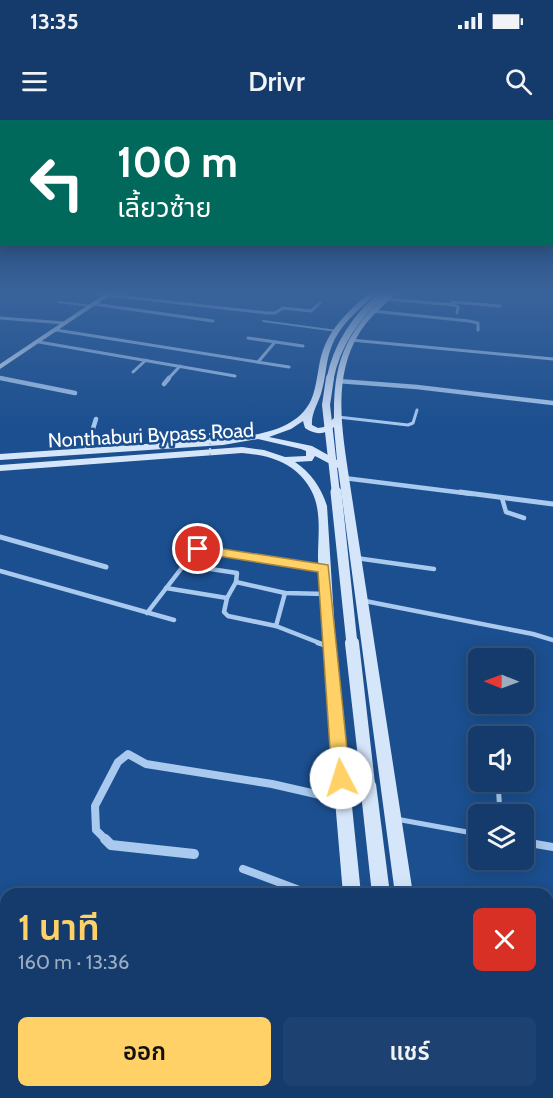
<!DOCTYPE html>
<html lang="th">
<meta charset="utf-8">
<style>
body{margin:0;font-family:Cabin,"Noto Sans Thai",sans-serif;background:#1d4271;color:#f1f3f6;height:100vh;display:flex;flex-direction:column;font-size:22px;white-space:nowrap}
*{box-sizing:border-box;margin:0}
p{font-size:20px;color:#9dadc1}
.icon{flex:none;width:33px;height:33px;fill:none;stroke:currentColor;stroke-width:2;stroke-linecap:round;stroke-linejoin:round}
.map{position:relative;flex:1;overflow:hidden}
.details{position:absolute;left:0px;top:768px;width:554px;height:210px;display:flex;flex-direction:column;background:#143b6b;border-radius:18px 18px 0 0;box-shadow:0 3px 15px #0003,0 0 0 2px #33557e}
.details>*{flex:none}
.guide{position:absolute;left:0px;top:0px;width:554px;height:126px;box-shadow:0 3px 15px #0003,0 0 0 2px #33557e;background:#00695c;color:#fff;overflow:hidden}
.needle{width:39px;rotate:271deg}
.tools{position:absolute;left:468px;top:528px;display:grid;gap:12px}
.tools a{display:grid;place-items:center;width:66px;height:66px;border-radius:9px;background:#143b6b;box-shadow:0 3px 15px #0003,0 0 0 2px #33557e;font-size:30px}
.pin{position:absolute;display:grid;place-items:center;width:51px;height:51px;color:#fff;margin:-26px;border:3px solid #fff;border-radius:50%;box-shadow:0 2px 6px #0007}
.me{position:absolute;width:66px;margin:-33px;rotate:355deg;stroke-linejoin:round;filter:drop-shadow(0 0 4px #0008)}
.turn{display:flex;align-items:center;gap:21px;height:126px;padding:0 18px;font-size:27px}
.turn .icon{width:78px;height:78px;stroke-width:2.5}
.turn b{display:block;font-size:42px;line-height:51px}
.round{display:grid;place-items:center;flex:none;width:63px;height:63px;border-radius:9px;background:#1d4271}
.overview{display:flex;align-items:center;justify-content:space-between;height:102px;padding:0 18px}
h1{font-size:36px;font-weight:600;line-height:45px;color:#ffd166}
.primary-button{display:flex;gap:12px;margin-top:auto;padding:12px 18px}
.primary-button a{flex:1;height:69px;border-radius:9px;background:#ffd166;color:#111;font-size:24px;font-weight:600;line-height:69px;text-align:center}
.primary-button a+a{background:#1d4271;color:#f1f3f6}
.status{display:flex;justify-content:space-between;align-items:center;height:42px;padding:0 30px;background:#143b6b;direction:ltr}
.status svg{height:16px;fill:currentColor}
header{display:flex;justify-content:space-between;align-items:center;height:78px;padding:0 18px;background:#143b6b;font-size:27px;font-weight:600}
.map>svg:first-child{display:block}
.lines{fill:none;stroke-linecap:round;stroke-linejoin:round}
.lane-far4{stroke:#a9c9ee;stroke-width:2}
.lane-far3{stroke:#a9c9ee;stroke-width:3}
.lane-far2{stroke:#a9c9ee;stroke-width:4.5}
.lane-far1{stroke:#a9c9ee;stroke-width:5}
.lane{stroke:#a9c9ee;stroke-width:8}
.street-far4{stroke:#a9c9ee;stroke-width:3}
.street-far3{stroke:#a9c9ee;stroke-width:4.5}
.street-far2{stroke:#a9c9ee;stroke-width:5}
.street-far1{stroke:#a9c9ee;stroke-width:8}
.street{stroke:#a9c9ee;stroke-width:10}
.secondary{fill:#d6e6fa;fill-rule:evenodd}
.path-bridge{stroke:#a9c9ee;stroke-width:2;stroke-dasharray:2 3;stroke-linecap:butt}
.secondary-bridge-far3{stroke:#d6e6fa;stroke-width:7}
.secondary-bridge-far2{stroke:#d6e6fa;stroke-width:8}
.secondary-bridge-far1{stroke:#d6e6fa;stroke-width:11}
.secondary-bridge{stroke:#d6e6fa;stroke-width:14}
.route{fill:#ffd166;stroke:#a68842;stroke-width:1.5}
.labels{text-anchor:middle;dominant-baseline:central;stroke-width:5;stroke-linejoin:round;paint-order:stroke}
.street-label{font-size:20px;fill:#fff;stroke:#1b4f8f}
</style>
<div class="status"><b>13:35</b><svg viewBox="0 0 49 12"><path d="M0 12V9h3v3zM5 12V6h3v6zM10 12V3h3v9zM15 12V0h3v12zM26 1h20v11H26zM47 4h2v5h-2z"/></svg></div>
<header><svg class="icon" aria-label="menu" viewBox="0 0 24 24"><path d="M4 6h16M4 12h16M4 18h16"/></svg>Drivr<svg class="icon" aria-label="search" viewBox="0 0 24 24"><circle cx="10" cy="10" r="6"/><path d="M15 15l6 6"/></svg></header>
<div class="map">
<svg width="553" height="978" viewBox="0 0 553 978">
<rect width="100%" height="100%" fill="#1b4f8f"/>
<g class="lines">
<g class="lane-far4">
<path d="M 59,182 L 91,186"/>
<path d="M 263,201 L 337,211"/>
</g>
<g class="lane-far3">
<path d="M 338,297 L 408,305 L 413,303 L 417,290"/>
<path d="M 164,326 L 170,314 L 195,310"/>
</g>
<g class="lane-far2">
<path d="M 502,378 L 506,392 L 524,398"/>
<path d="M 198,429 L 324,449"/>
<path d="M 356,438 L 434,449"/>
<path d="M 0,451 L 174,500"/>
<path d="M 166,468 L 227,478 L 236,462 L 285,473 L 326,474"/>
<path d="M 227,478 L 224,492 L 228,496 L 276,506 L 322,524"/>
<path d="M 365,481 L 533,514 L 553,520"/>
<path d="M 147,493 L 184,445 L 237,453 L 236,462"/>
<path d="M 276,506 L 285,473"/>
</g>
<g class="lane-far1">
<path d="M 318,523 L 327,526"/>
<path d="M 498,662 L 500,694"/>
<path d="M 396,699 L 478,714"/>
</g>
<g class="lane">
<path d="M 524,722 L 553,727"/>
<path d="M 243,749 L 310,774"/>
</g>
<g class="street-far4">
<path d="M 108,175 L 268,193 L 275,193 L 283,188 L 311,191 L 320,183"/>
<path d="M 385,179 L 455,185 L 458,187 L 457,193"/>
<path d="M 452,182 L 500,186"/>
<path d="M 94,184 L 213,201"/>
<path d="M 372,191 L 469,201 L 478,203 L 478,210"/>
<path d="M 0,198 L 65,203"/>
<path d="M 56,210 L 289,247"/>
<path d="M 248,218 L 303,226"/>
<path d="M 351,220 L 553,239"/>
<path d="M 39,222 L 235,256"/>
<path d="M 258,242 L 275,222"/>
<path d="M 133,252 L 146,240"/>
<path d="M 0,258 L 7,259"/>
<path d="M 168,259 L 180,246"/>
</g>
<g class="street-far3">
<path d="M 0,258 L 75,273"/>
<path d="M 338,261 L 417,267 L 553,283"/>
<path d="M 164,264 L 169,258"/>
<path d="M 86,331 L 96,299"/>
<path d="M 344,358 L 472,374"/>
</g>
<g class="street-far2">
<path d="M 460,372 L 553,384"/>
<path d="M 0,417 L 106,447"/>
</g>
<path class="street-far1" d="M 107,721 L 96,710 L 95,686 L 118,642 L 128,634 L 146,644 L 272,664 L 342,680"/>
<path class="street" d="M 105,719 L 111,725 L 194,734"/>
<g class="secondary">
<path d="M 109,171 L 116,171 L 0,249 L 0,244 Z"/>
<path d="M 373,171 L 380,171 C 361,188 340,203 331,228 C 326,241 326,256 322,270 C 319,283 311,292 312,305 L 318,308 L 324,307 L 334,298 C 333,239 347,210 391,171 L 398,171 C 385,185 370,196 360,212 C 332,256 342,310 349,358 L 413,774 L 395,774 L 338,348 L 315,336 L 312,341 L 295,342 C 311,353 321,367 327,386 L 336,530 L 361,774 L 343,774 C 335,679 326,583 321,487 C 320,471 318,454 318,437 C 318,415 322,390 311,370 C 297,343 269,335 242,333 L 0,351 L 0,345 L 242,327 L 264,330 L 285,337 L 306,336 L 306,331 L 301,329 L 258,319 L 223,325 L 0,340 L 0,334 L 233,318 C 264,314 302,308 313,275 C 318,260 318,244 323,230 C 332,205 353,186 373,171 ZM 303,301 L 305,308 C 315,315 325,315 334,307 L 337,340 L 312,326 L 269,317 L 291,309 Z"/>
<path d="M 368,656 L 373,659 L 376,664 L 390,774 L 372,774 L 360,664 L 363,659 Z"/>
<rect x="369" y="972" width="22" height="6"/>
<path d="M 409,972 L 450,972 L 451,978 L 411,978 Z"/>
</g>
<path class="path-bridge" d="M 210,313 L 210,337"/>
<path class="secondary-bridge-far3" d="M 330,259 C 337,223 357,195 386,171"/>
<path class="secondary-bridge-far2" d="M 330,258 L 326,285 L 336,374"/>
<path class="secondary-bridge-far1" d="M 336,372 L 352,524"/>
<path class="secondary-bridge" d="M 352,523 L 368,664"/>
</g>
<linearGradient id="sky" x2="0" y2="1"><stop stop-color="#0f2b4f"/><stop offset="0.56" stop-color="#39639b"/><stop offset="1" stop-color="#39639b" stop-opacity="0"/></linearGradient>
<rect width="553" height="308" fill="url(#sky)"/>
<path class="route" d="M 198,425 L 328,445 L 350,658 L 347,664 L 341,667 L 335,664 L 332,658 L 318,452 L 193,432 L 193,426 Z"/>
<g class="labels">
<g class="street-label">
<text transform="translate(151 315) rotate(-3)">Nonthaburi Bypass Road</text>
</g>
</g>
</svg>
<div class="tools">
<a><svg class="needle" viewBox="-14 -14 28 28"><path d="M0-13l5 13h-10z" fill="#e53935"/><path d="M0 13l5-13h-10z" fill="#9dadc1"/></svg></a>
<a><svg class="icon" aria-label="sound" viewBox="0 0 24 24"><path d="M4 9h4l5-4v14l-5-4H4zM17 9q2 3 0 6"/></svg></a>
<a><svg class="icon" aria-label="layers" viewBox="0 0 24 24"><path d="M12 4l9 5-9 5-9-5zM3 14l9 5 9-5"/></svg></a>
</div>
<div class="pin" style="left:198px;top:429px;background:#d93025"><svg class="icon" aria-label="arrive" viewBox="0 0 24 24"><path d="M6 21V4h12l-3 4 3 4H6"/></svg></div>
<svg class="me" style="left:341px;top:658px" viewBox="-20 -20 40 40"><circle r="19" fill="#fff"/><path d="M0-13L10 11 0 6-10 11z" fill="#ffd166"/></svg>
<div class="guide">
<div class="turn"><svg class="icon" aria-label="left" viewBox="0 0 24 24"><path d="M17 20v-9H6M10 6l-5 5 5 5"/></svg><div><b>100 m</b>เลี้ยวซ้าย</div></div>
</div>
<section class="details">
<div class="overview"><div><h1>1 นาที</h1><p>160 m · 13:36</p></div><a class="round" style="background:#d93025;color:#fff"><svg class="icon" aria-label="close" viewBox="0 0 24 24"><path d="M6 6l12 12M18 6L6 18"/></svg></a></div>
<div class="primary-button"><a>ออก</a><a>แชร์</a></div>
</section>
</div>
